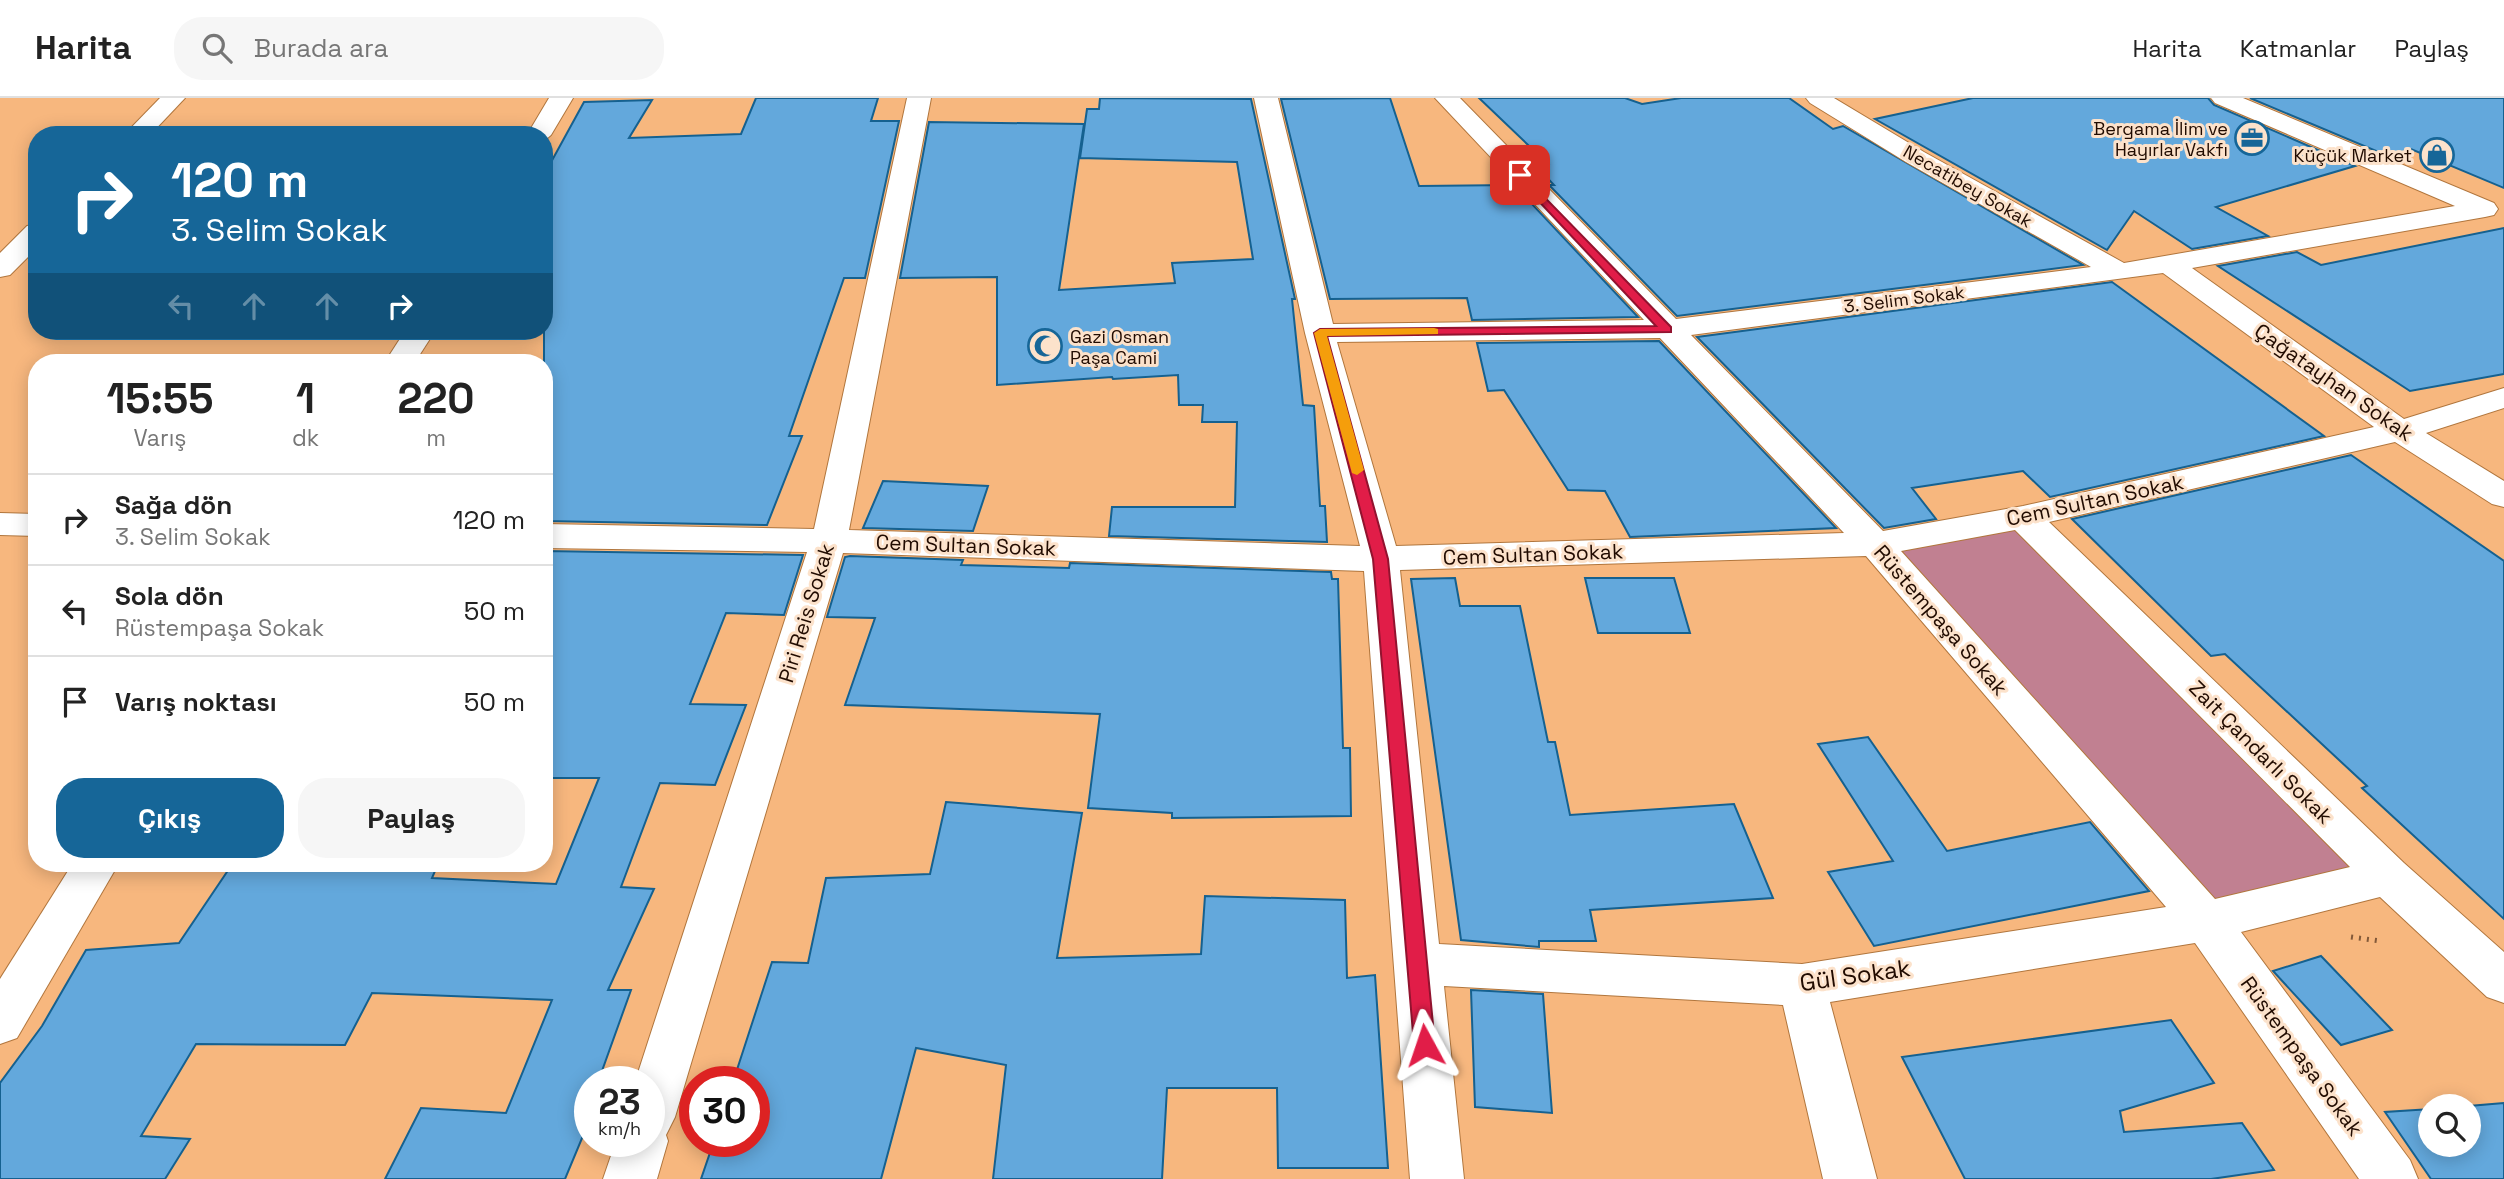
<!DOCTYPE html>
<html lang="tr">
<meta charset="utf-8">
<style>
body{margin:0;font-family:"Space Grotesk",sans-serif;background:#f6f6f6;color:#222;height:100vh;display:flex;flex-direction:column;font-size:26px;white-space:nowrap}
*{box-sizing:border-box;margin:0}
p{font-size:23px;color:#767676}
.icon{flex:none;width:38px;height:38px;fill:none;stroke:currentColor;stroke-width:2;stroke-linecap:round;stroke-linejoin:round}
.map{position:relative;flex:1;overflow:hidden}
.drawer{position:absolute;left:28px;top:256px;width:525px;height:518px;display:flex;flex-direction:column;background:#fff;border-radius:28px;box-shadow:0 4px 18px #0003}
.drawer>*{flex:none}
.guide{position:absolute;left:28px;top:28px;width:525px;height:214px;border-radius:28px;box-shadow:0 4px 18px #0003;background:#166698;color:#fff;overflow:hidden}
.tools{position:absolute;left:2418px;top:996px;display:grid;gap:14px}
.tools a{display:grid;place-items:center;width:63px;height:63px;border-radius:50%;background:#fff;box-shadow:0 4px 18px #0003;font-size:35px}
.speed{position:absolute;left:574px;top:968px;display:flex;gap:14px;font-size:35px;font-weight:700;text-align:center}
.speed>*{display:grid;place-content:center;width:91px;height:91px;border-radius:50%;background:#fff;box-shadow:0 4px 18px #0003;line-height:1}
.speed small{font-size:18px;font-weight:400}
.speed .limit{border:10px solid #d22;background:#fff;color:#111}
.pin{position:absolute;display:grid;place-items:center;width:60px;height:60px;color:#fff;margin:-30px;border-radius:14px;box-shadow:0 4px 10px #0006}
.me{position:absolute;width:77px;margin:-38px;rotate:355deg;stroke-linejoin:round;filter:drop-shadow(0 0 5px #0008)}
.turn{display:flex;align-items:center;gap:24px;height:147px;padding:0 28px;font-size:32px}
.turn .icon{width:91px;height:91px;stroke-width:2.5}
.turn b{display:block;font-size:49px;line-height:60px}
.lanes{display:flex;align-items:center;height:66px;padding:0 28px;background:#0003;justify-content:center;gap:35px;direction:ltr}
.lanes .off{opacity:.35}
.eta{display:flex;justify-content:space-evenly;align-items:center;height:119px;text-align:center}
.eta b{font-size:42px;font-weight:800;line-height:49px}
.button{display:flex;gap:14px;margin-top:auto;padding:14px 28px}
.button a{flex:1;height:80px;border-radius:28px;background:#166698;color:#fff;font-size:28px;font-weight:800;line-height:80px;text-align:center}
.button a+a{background:#f6f6f6;color:#222}
ul{padding:0;list-style:none}
li{display:flex;align-items:center;gap:21px;height:91px;padding:0 28px;border-top:2px solid #e0e0e0}
li div{flex:1}
li b{display:block;font-size:26px}
li em{font-style:normal}
header{display:flex;align-items:center;gap:42px;box-sizing:border-box;height:98px;padding:0 35px;background:#fff;border-bottom:2px solid #e0e0e0}
header strong{font-size:33px}
nav{display:flex;gap:38px;margin-inline-start:auto;font-size:24px}
.search{width:490px;height:63px;background:#f6f6f6;display:flex;align-items:center;gap:18px;box-sizing:border-box;padding:0 24px;border-radius:28px;color:#767676;font-size:26px}
.map>svg:first-child{display:block}
.green{fill:#c18091}
.building{fill:#63a8dc;stroke:#156190;stroke-width:2}
.lines{fill:none;stroke-linecap:round;stroke-linejoin:round}
.minor-casing{stroke:#b1763d;stroke-width:2}
.path{stroke:#825939;stroke-width:5;stroke-dasharray:2 6;stroke-linecap:butt}
.minor{fill:#fff;fill-rule:evenodd}
.route{fill:#e11d48;stroke:#92132f;stroke-width:2}
.slow{fill:#f59e0b}
.labels{text-anchor:middle;dominant-baseline:central;stroke-width:6;stroke-linejoin:round;paint-order:stroke}
.far-poi-label{font-size:18px;fill:#210b00;stroke:#fce2cb;text-anchor:end}
.far-street-label{font-size:18px;fill:#210b00;stroke:#fce2cb}
.street-label{font-size:21px;fill:#210b00;stroke:#fce2cb}
.near-street-label{font-size:24px;fill:#210b00;stroke:#fce2cb}
</style>
<header>
<strong>Harita</strong>
<div class="search"><svg class="icon" aria-label="search" viewBox="0 0 24 24"><circle cx="10" cy="10" r="6"/><path d="M15 15l6 6"/></svg>Burada ara</div>
<nav><a>Harita</a><a>Katmanlar</a><a>Paylaş</a></nav>
</header>
<div class="map">
<svg width="2504" height="1081" viewBox="0 0 2504 1081">
<rect width="100%" height="100%" fill="#f7b77e"/>
<path class="green" d="M 2023,419 L 2388,778 L 2206,823 L 1875,446 Z"/>
<g class="building">
<path d="M 756,0 L 878,0 L 871,23 L 899,23 L 865,180 L 844,180 L 789,338 L 802,338 L 767,427 L 544,423 L 544,77 L 584,4 L 652,2 L 629,40 L 741,36 Z"/>
<path d="M 1100,0 L 1251,1 L 1295,201 L 1292,201 L 1303,307 L 1314,308 L 1320,408 L 1325,408 L 1327,444 L 1109,438 L 1112,409 L 1235,409 L 1237,324 L 1202,324 L 1203,307 L 1179,307 L 1178,277 L 1113,281 L 1112,279 L 997,287 L 997,179 L 900,180 L 929,24 L 1084,26 L 1059,192 L 1175,185 L 1172,165 L 1253,161 L 1237,64 L 1080,60 L 1087,11 L 1099,11 Z"/>
<path d="M 1390,0 L 1419,88 L 1514,87 L 1638,219 L 1472,222 L 1467,200 L 1330,201 L 1281,1 Z"/>
<path d="M 1479,0 L 1625,0 L 1642,6 L 1681,0 L 1789,0 L 1833,31 L 1843,28 L 2083,167 L 1677,218 L 1549,87 L 1554,87 L 1535,67 L 1548,66 Z"/>
<path d="M 1973,0 L 2208,0 L 2214,7 L 2355,68 L 2216,109 L 2268,138 L 2192,151 L 2134,113 L 2107,152 L 1875,21 Z"/>
<path d="M 2250,0 L 2504,0 L 2504,90 L 2411,51 L 2388,58 Z"/>
<path d="M 2504,130 L 2504,276 L 2410,293 L 2218,168 L 2297,154 L 2321,167 Z"/>
<path d="M 2112,184 L 2324,338 L 2050,399 L 2023,373 L 1912,390 L 1936,421 L 1884,430 L 1697,239 Z"/>
<path d="M 1659,243 L 1836,430 L 1630,439 L 1605,393 L 1568,392 L 1504,292 L 1488,293 L 1477,245 Z"/>
<path d="M 2351,357 L 2504,463 L 2504,821 L 2362,690 L 2367,688 L 2225,556 L 2211,558 L 2072,421 Z"/>
<path d="M 883,383 L 988,388 L 973,433 L 863,430 Z"/>
<path d="M 544,453 L 803,457 L 784,517 L 726,515 L 690,606 L 746,607 L 715,687 L 660,685 L 621,789 L 654,791 L 608,892 L 631,892 L 598,984 L 590,984 L 590,1021 L 565,1081 L 385,1081 L 421,1010 L 506,1015 L 552,902 L 372,895 L 345,947 L 196,946 L 141,1038 L 190,1041 L 165,1081 L 0,1081 L 0,985 L 42,928 L 86,852 L 179,845 L 233,765 L 318,765 L 314,772 L 435,773 L 432,780 L 556,786 L 599,680 L 544,680 Z"/>
<path d="M 850,458 L 963,462 L 961,467 L 1069,470 L 1070,465 L 1331,474 L 1332,481 L 1338,481 L 1343,650 L 1350,650 L 1351,718 L 1172,720 L 1172,715 L 1088,710 L 1100,616 L 845,607 L 875,520 L 827,519 L 845,459 Z"/>
<path d="M 1455,480 L 1460,508 L 1520,508 L 1548,644 L 1555,644 L 1570,717 L 1734,706 L 1773,800 L 1590,812 L 1596,843 L 1539,843 L 1539,849 L 1461,842 L 1411,481 Z"/>
<path d="M 1585,480 L 1674,480 L 1690,535 L 1598,535 Z"/>
<path d="M 1868,639 L 1947,753 L 2090,724 L 2149,793 L 1874,848 L 1828,774 L 1893,763 L 1818,646 Z"/>
<path d="M 946,704 L 1082,715 L 1057,860 L 1201,856 L 1205,798 L 1345,802 L 1347,880 L 1375,877 L 1388,1070 L 1278,1070 L 1277,990 L 1167,990 L 1162,1081 L 993,1081 L 1006,967 L 916,950 L 881,1081 L 701,1081 L 714,1043 L 754,1043 L 754,984 L 733,984 L 772,864 L 808,865 L 826,780 L 930,776 Z"/>
<path d="M 2321,858 L 2392,932 L 2341,947 L 2273,873 Z"/>
<path d="M 1471,892 L 1543,896 L 1552,1015 L 1475,1009 Z"/>
<path d="M 2171,922 L 2214,985 L 2120,1013 L 2124,1034 L 2242,1025 L 2274,1072 L 2211,1081 L 1965,1081 L 1902,959 Z"/>
<path d="M 2504,1005 L 2504,1081 L 2431,1081 L 2385,1014 L 2431,1011 L 2431,1046 L 2469,1046 L 2469,1008 Z"/>
</g>
<g class="lines">
<g class="minor-casing">
<g id="minor">
<path d="M 160,0 L 185,0 L 150,37 L 124,37 Z"/>
<path d="M 549,0 L 573,0 L 551,37 L 544,43 L 544,37 L 527,37 Z"/>
<path d="M 907,0 L 931,0 L 849,432 L 1360,448 L 1305,235 L 1254,0 L 1278,0 L 1333,226 L 1644,222 L 1435,0 L 1460,0 L 1676,221 L 2091,169 L 1906,64 L 1810,5 L 1806,0 L 1834,0 L 1924,54 L 2124,165 L 2455,108 L 2215,5 L 2211,0 L 2243,0 L 2494,105 L 2498,111 L 2494,117 L 2485,119 L 2192,170 L 2404,321 L 2504,290 L 2504,310 L 2426,335 L 2504,383 L 2504,409 L 2492,406 L 2395,344 L 2049,424 L 2404,765 L 2504,854 L 2504,905 L 2487,899 L 2380,799 L 2241,834 L 2410,1062 L 2418,1081 L 2359,1081 L 2195,845 L 1830,904 L 1877,1081 L 1823,1081 L 1783,907 L 1444,888 L 1464,1081 L 1410,1081 L 1364,473 L 843,455 L 675,1019 L 666,1037 L 668,1043 L 657,1081 L 603,1081 L 616,1043 L 649,1043 L 649,984 L 635,984 L 807,454 L 544,450 L 544,426 L 814,431 ZM 2163,175 L 2374,329 L 2023,408 L 1883,433 L 1691,237 ZM 1660,240 L 1844,435 L 1396,448 L 1337,244 ZM 2015,432 L 2350,769 L 2215,801 L 1901,453 ZM 1866,458 L 2166,809 L 1802,866 L 1439,846 L 1400,472 Z"/>
<path d="M 37,126 L 37,150 L 10,177 L 0,179 L 0,155 L 27,128 Z"/>
<path d="M 405,233 L 435,233 L 415,264 L 385,264 Z"/>
<path d="M 0,415 L 37,416 L 37,438 L 0,437 Z"/>
<path d="M 73,765 L 119,765 L 17,940 L 0,946 L 0,881 Z"/>
</g>
</g>
<path class="path" d="M 2351,839 L 2380,843"/>
<use href="#minor" class="minor"/>
</g>
<path class="route" d="M 1520,74 L 1671,229 L 1671,234 L 1327,238 L 1388,461 L 1435,947 L 1432,954 L 1425,956 L 1417,954 L 1414,947 L 1373,461 L 1314,235 L 1320,231 L 1656,228 L 1516,79 L 1515,77 Z"/>
<path class="slow" d="M 1434,230 L 1438,231 L 1438,236 L 1327,238 L 1364,372 L 1357,377 L 1352,375 L 1314,235 L 1320,231 Z"/>
<defs>
<g id="office-ring" transform="scale(1.75)"><circle r="9.5" fill="#fce2cb" stroke="#166698" stroke-width="1.5"/><path d="M-6-3h4V-5.5h4V-3h4V5H-6ZM-1-4.5V-3h2v-1.5ZM-6 0V1H6V0Z" fill="#166698"/></g>
<g id="shop-ring" transform="scale(1.75)"><circle r="9.5" fill="#fce2cb" stroke="#166698" stroke-width="1.5"/><path d="M-5-2.5h2.3a2.7 3.5 0 0 1 5.4 0H5L5.5 6h-11ZM-1.5-2.5h3a1.5 2.3 0 0 0-3 0Z" fill="#166698"/></g>
<g id="mosque-ring" transform="scale(1.75)"><circle r="9.5" fill="#fce2cb" stroke="#166698" stroke-width="1.5"/><path d="M3.5-4.9A6 6 0 1 0 3.5 4.9A5 5 0 1 1 3.5-4.9Z" fill="#166698"/></g>
</defs>
<g fill-rule="evenodd">
<use href="#office-ring" x="2252" y="40"/>
<use href="#shop-ring" x="2437" y="57"/>
<use href="#mosque-ring" x="1045" y="248"/>
</g>
<g class="labels">
<g class="far-poi-label">
<text x="2228" y="30">Bergama İlim ve<tspan x="2228" dy="21">Hayırlar Vakfı</tspan></text>
<text x="2412" y="57">Küçük Market</text>
<text x="1070" y="238" text-anchor="start">Gazi Osman<tspan x="1070" dy="21">Paşa Cami</tspan></text>
</g>
<g class="far-street-label">
<text transform="translate(1968 88) rotate(30)">Necatibey Sokak</text>
<text transform="translate(1904 201) rotate(-7)">3. Selim Sokak</text>
</g>
<g class="street-label">
<text transform="translate(2334 284) rotate(35)">Çağatayhan Sokak</text>
<text transform="translate(2095 402) rotate(-12)">Cem Sultan Sokak</text>
<text transform="translate(966 447) rotate(2)">Cem Sultan Sokak</text>
<text transform="translate(1533 456) rotate(-2)">Cem Sultan Sokak</text>
<text transform="translate(806 515) rotate(-73)">Piri Reis Sokak</text>
<text transform="translate(1941 522) rotate(49)">Rüstempaşa Sokak</text>
<text transform="translate(2261 654) rotate(45)">Zait Çandarlı Sokak</text>
<text transform="translate(2302 958) rotate(54)">Rüstempaşa Sokak</text>
</g>
<g class="near-street-label">
<text transform="translate(1855 877) rotate(-8)">Gül Sokak</text>
</g>
</g>
</svg>
<div class="tools">
<a><svg class="icon" aria-label="search" viewBox="0 0 24 24"><circle cx="10" cy="10" r="6"/><path d="M15 15l6 6"/></svg></a>
</div>
<div class="speed"><div>23<small>km/h</small></div><div class="limit">30</div></div>
<div class="pin" style="left:1520px;top:77px;background:#d93025"><svg class="icon" aria-label="arrive" viewBox="0 0 24 24"><path d="M6 21V4h12l-3 4 3 4H6"/></svg></div>
<svg class="me" style="left:1425px;top:947px" viewBox="-20 -20 40 40"><path d="M0-17L14 15 0 8-14 15z" fill="#e11d48" stroke="#fff" stroke-width="4"/></svg>
<div class="guide">
<div class="turn"><svg class="icon" aria-label="right" viewBox="0 0 24 24"><path d="M7 20v-9h11M14 6l5 5-5 5"/></svg><div><b>120 m</b>3. Selim Sokak</div></div>
<div class="lanes"><svg class="icon off" aria-label="left" viewBox="0 0 24 24"><path d="M17 20v-9H6M10 6l-5 5 5 5"/></svg><svg class="icon off" aria-label="ahead" viewBox="0 0 24 24"><path d="M12 20V5M6 11l6-6 6 6"/></svg><svg class="icon off" aria-label="ahead" viewBox="0 0 24 24"><path d="M12 20V5M6 11l6-6 6 6"/></svg><svg class="icon" aria-label="right" viewBox="0 0 24 24"><path d="M7 20v-9h11M14 6l5 5-5 5"/></svg></div>
</div>
<section class="drawer">
<div class="eta">
<div><b>15:55</b><p>Varış</p></div>
<div><b>1</b><p>dk</p></div>
<div><b>220</b><p>m</p></div>
</div>
<ul>
<li><svg class="icon" aria-label="right" viewBox="0 0 24 24"><path d="M7 20v-9h11M14 6l5 5-5 5"/></svg><div><b>Sağa dön</b><p>3. Selim Sokak</p></div><em>120 m</em></li>
<li><svg class="icon" aria-label="left" viewBox="0 0 24 24"><path d="M17 20v-9H6M10 6l-5 5 5 5"/></svg><div><b>Sola dön</b><p>Rüstempaşa Sokak</p></div><em>50 m</em></li>
<li><svg class="icon" aria-label="arrive" viewBox="0 0 24 24"><path d="M6 21V4h12l-3 4 3 4H6"/></svg><div><b>Varış noktası</b></div><em>50 m</em></li>
</ul>
<div class="button"><a>Çıkış</a><a>Paylaş</a></div>
</section>
</div>
